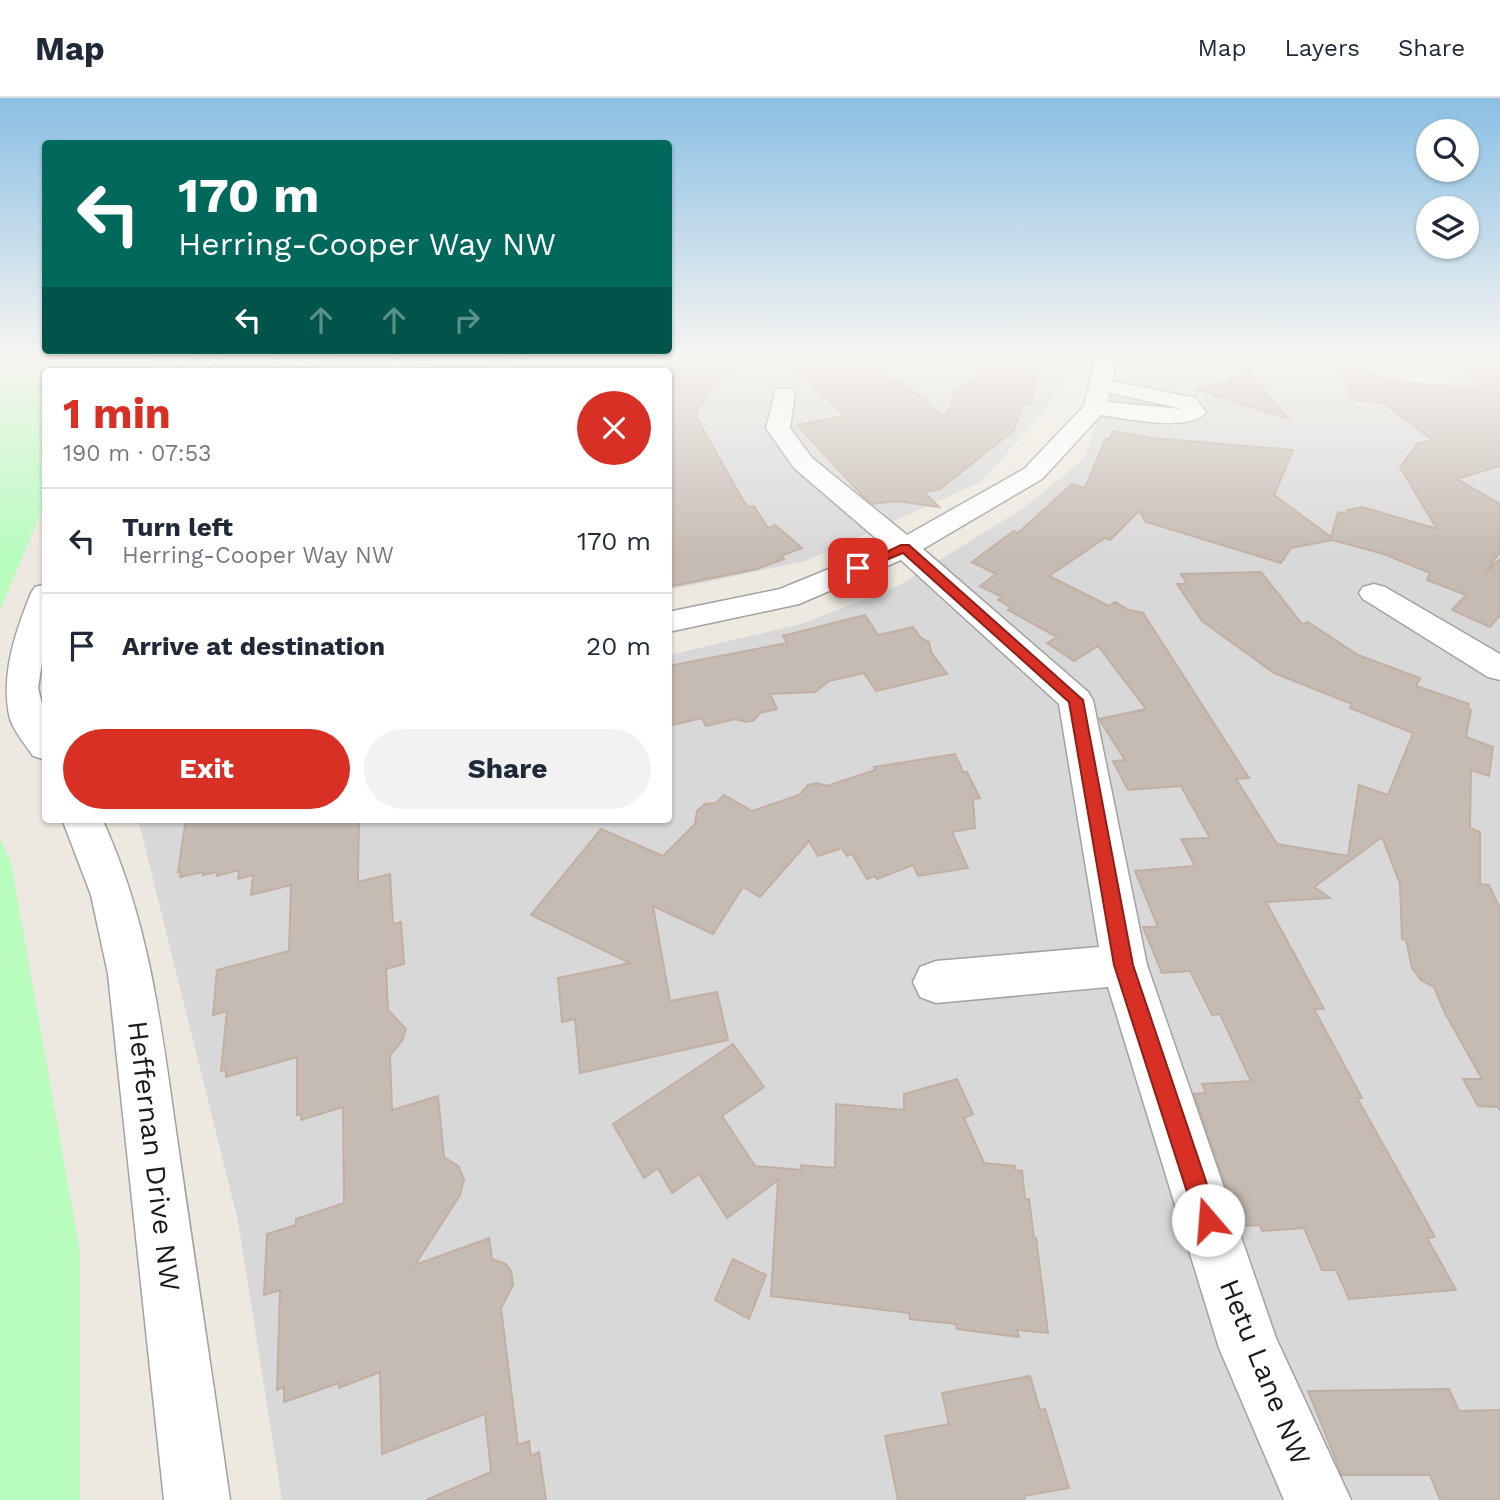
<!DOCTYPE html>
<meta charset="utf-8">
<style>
body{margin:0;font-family:"Work Sans",sans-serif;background:#f2f2f3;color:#1f2937;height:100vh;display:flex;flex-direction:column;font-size:26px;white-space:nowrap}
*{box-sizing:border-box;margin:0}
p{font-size:23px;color:#747a83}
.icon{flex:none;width:38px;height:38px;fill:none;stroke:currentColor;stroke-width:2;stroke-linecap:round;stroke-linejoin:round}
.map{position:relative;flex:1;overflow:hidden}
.sheet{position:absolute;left:42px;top:270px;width:630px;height:455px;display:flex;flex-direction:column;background:#fff;border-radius:7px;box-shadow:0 2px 5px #0004}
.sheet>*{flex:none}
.guide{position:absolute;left:42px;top:42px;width:630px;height:214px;border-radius:7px;box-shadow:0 2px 5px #0004;background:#00695c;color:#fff;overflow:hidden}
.fabs{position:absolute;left:1416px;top:21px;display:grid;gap:14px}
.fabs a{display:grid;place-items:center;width:63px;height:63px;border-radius:50%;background:#fff;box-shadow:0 2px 5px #0004;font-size:35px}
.pin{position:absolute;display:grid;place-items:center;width:60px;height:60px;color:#fff;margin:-30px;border-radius:14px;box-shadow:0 4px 10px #0006}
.me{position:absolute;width:77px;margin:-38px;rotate:342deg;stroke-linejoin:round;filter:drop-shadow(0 0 5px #0008)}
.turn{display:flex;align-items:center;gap:24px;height:147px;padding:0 21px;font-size:32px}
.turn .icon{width:91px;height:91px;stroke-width:2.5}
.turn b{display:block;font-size:49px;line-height:60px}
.lanes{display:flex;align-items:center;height:66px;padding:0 21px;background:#0003;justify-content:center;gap:35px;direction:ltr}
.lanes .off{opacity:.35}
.round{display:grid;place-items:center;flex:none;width:74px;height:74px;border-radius:37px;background:#f2f2f3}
.overview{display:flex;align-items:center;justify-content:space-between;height:119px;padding:0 21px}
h1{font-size:42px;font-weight:700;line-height:52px;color:#d93025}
.action{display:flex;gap:14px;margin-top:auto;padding:14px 21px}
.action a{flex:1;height:80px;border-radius:42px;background:#d93025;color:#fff;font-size:28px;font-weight:700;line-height:80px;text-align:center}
.action a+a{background:#f2f2f3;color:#1f2937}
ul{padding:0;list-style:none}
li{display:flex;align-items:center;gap:21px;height:105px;padding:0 21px;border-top:2px solid #e0e1e3}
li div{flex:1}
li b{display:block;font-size:26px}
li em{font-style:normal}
header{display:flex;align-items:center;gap:42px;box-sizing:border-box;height:98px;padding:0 35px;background:#fff;border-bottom:2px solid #e0e1e3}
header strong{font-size:33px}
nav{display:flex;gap:38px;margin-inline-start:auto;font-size:24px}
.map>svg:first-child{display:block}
.residential{fill:#d9d8d8}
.park{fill:#b8fcbe}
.building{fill:#c5bbb3;stroke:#c0afa2;stroke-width:2}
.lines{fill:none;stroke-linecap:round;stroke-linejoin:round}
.minor-casing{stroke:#a2a2a2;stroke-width:3}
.minor{fill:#fff;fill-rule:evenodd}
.route{fill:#d93025;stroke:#8d1f18;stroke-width:2}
.labels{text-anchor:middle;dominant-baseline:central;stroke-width:5;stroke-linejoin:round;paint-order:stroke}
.near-street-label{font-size:28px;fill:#1b1b1b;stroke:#fff}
</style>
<header>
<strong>Map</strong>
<nav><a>Map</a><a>Layers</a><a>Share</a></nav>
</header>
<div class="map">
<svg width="1500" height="1402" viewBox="0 0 1500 1402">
<rect width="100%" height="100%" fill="#ede9e0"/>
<g class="residential">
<path d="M 239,259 L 1075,259 L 1064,291 L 981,384 L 805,463 L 669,492 L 668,273 L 214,273 Z"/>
<path d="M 1120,259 L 1365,259 L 1500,349 L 1500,1402 L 282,1402 L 238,1123 L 138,721 L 668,721 L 669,557 L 801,526 L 898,488 L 1022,411 L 1084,361 Z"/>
<path d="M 1420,259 L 1500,259 L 1491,316 L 1431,271 Z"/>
</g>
<g class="park">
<path d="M 0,259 L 152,259 L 149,273 L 46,273 L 45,405 L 0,512 Z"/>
<path d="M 0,741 L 11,765 L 80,1154 L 80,1402 L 0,1402 Z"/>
</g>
<g class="building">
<path d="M 668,259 L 741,259 L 713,288 L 695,317 L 743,402 L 748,409 L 754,408 L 768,430 L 775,427 L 802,450 L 781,458 L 784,461 L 757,471 L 668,489 Z"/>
<path d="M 783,259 L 859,259 L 880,266 L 888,283 L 905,286 L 945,320 L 955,295 L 976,279 L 980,267 L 998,264 L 1009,265 L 1010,263 L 1039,266 L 1030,307 L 1023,306 L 1014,332 L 940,391 L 924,394 L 939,409 L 897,403 L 872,406 L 862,397 L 797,327 L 845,318 Z"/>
<path d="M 1455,259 L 1500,259 L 1500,368 L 1457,381 L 1500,406 L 1500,454 L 1485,475 L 1500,461 L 1500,517 L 1490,529 L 1452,512 L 1466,497 L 1427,482 L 1430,475 L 1384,456 L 1332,442 L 1291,450 L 1281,465 L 1146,424 L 1139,413 L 1110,442 L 1105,440 L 1049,478 L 1109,508 L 1115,504 L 1129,512 L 1143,515 L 1249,680 L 1236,681 L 1277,746 L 1348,758 L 1359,687 L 1388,697 L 1413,635 L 1350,610 L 1352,606 L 1274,575 L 1202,523 L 1177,486 L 1187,486 L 1181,476 L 1261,474 L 1302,526 L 1308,524 L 1358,557 L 1420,580 L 1416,588 L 1469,606 L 1468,611 L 1471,612 L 1466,639 L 1493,649 L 1489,678 L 1471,672 L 1470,730 L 1480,734 L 1480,786 L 1489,787 L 1500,810 L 1500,1013 L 1498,1009 L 1478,1008 L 1463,981 L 1482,981 L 1445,915 L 1434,889 L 1421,882 L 1412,870 L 1406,842 L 1402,841 L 1400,786 L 1382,739 L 1314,789 L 1330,800 L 1266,804 L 1324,911 L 1314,911 L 1362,1000 L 1357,1000 L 1435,1139 L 1427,1140 L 1456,1192 L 1349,1201 L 1336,1172 L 1322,1172 L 1304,1130 L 1262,1133 L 1260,1127 L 1240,1128 L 1194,996 L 1206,995 L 1202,986 L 1251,983 L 1220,916 L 1212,917 L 1190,873 L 1162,875 L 1143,829 L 1158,829 L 1135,773 L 1195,768 L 1181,741 L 1210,740 L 1181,688 L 1128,692 L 1113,663 L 1125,662 L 1099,621 L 1146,611 L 1098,548 L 1074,563 L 1047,545 L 1057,539 L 1008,512 L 1012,510 L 998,502 L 1002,499 L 980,488 L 996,476 L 972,464 L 1014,433 L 1018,435 L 1072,386 L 1085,390 L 1106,340 L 1110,341 L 1113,333 L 1151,340 L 1293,352 L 1274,397 L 1331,439 L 1338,414 L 1346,416 L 1347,412 L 1362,409 L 1437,431 L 1400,369 L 1417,346 L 1432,342 L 1384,305 L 1354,302 L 1332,260 L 1385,282 L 1480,291 Z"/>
<path d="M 1250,276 L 1289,321 L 1197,292 Z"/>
<path d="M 865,517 L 878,537 L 913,529 L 921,540 L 929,544 L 931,554 L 947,576 L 876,593 L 864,575 L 829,583 L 815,594 L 770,596 L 777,611 L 760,615 L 754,622 L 746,624 L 735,621 L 706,628 L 702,620 L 668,628 L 668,568 L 787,545 L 783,538 Z"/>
<path d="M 955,656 L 963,674 L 967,674 L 980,700 L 973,701 L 975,730 L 952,734 L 968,770 L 918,778 L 913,767 L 877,781 L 875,778 L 867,781 L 852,756 L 847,758 L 842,750 L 818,758 L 809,743 L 760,799 L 743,789 L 713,836 L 653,808 L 670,903 L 717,894 L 728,942 L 580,975 L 575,921 L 562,924 L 558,880 L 630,865 L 531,817 L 601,731 L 663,758 L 695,726 L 697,713 L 705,706 L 716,705 L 724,697 L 752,713 L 799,697 L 808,687 L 817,685 L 827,688 L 875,672 L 874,669 Z"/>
<path d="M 186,721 L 359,721 L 358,784 L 390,776 L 393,826 L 401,824 L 404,866 L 386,871 L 388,912 L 406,931 L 402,943 L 390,957 L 392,1012 L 438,998 L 444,1059 L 458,1068 L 464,1081 L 460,1097 L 415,1167 L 489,1140 L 492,1161 L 506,1166 L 511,1173 L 513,1187 L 501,1210 L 518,1347 L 529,1343 L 531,1358 L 539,1354 L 546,1402 L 426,1402 L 491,1374 L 485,1316 L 382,1356 L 380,1274 L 339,1290 L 339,1285 L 284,1304 L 284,1289 L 277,1292 L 280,1192 L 264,1197 L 267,1136 L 296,1127 L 296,1121 L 344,1105 L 343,1009 L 301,1022 L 301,1016 L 297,1017 L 297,959 L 226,979 L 226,971 L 221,973 L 227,913 L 213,917 L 217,872 L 289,853 L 291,787 L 251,797 L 253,777 L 238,781 L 239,772 L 217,778 L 217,774 L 203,777 L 203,774 L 180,779 L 181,773 L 178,774 Z"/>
<path d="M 733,946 L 764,989 L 722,1018 L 755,1068 L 802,1072 L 801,1067 L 835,1070 L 836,1006 L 904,1012 L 904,996 L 957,981 L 973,1016 L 964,1020 L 984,1065 L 1015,1068 L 1015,1072 L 1022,1073 L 1025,1101 L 1029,1101 L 1034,1140 L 1036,1140 L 1048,1235 L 1017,1232 L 1019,1239 L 957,1231 L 956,1226 L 910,1221 L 909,1215 L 771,1198 L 778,1082 L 727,1120 L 699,1076 L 672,1095 L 658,1070 L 644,1080 L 613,1026 Z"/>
<path d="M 733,1161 L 766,1177 L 749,1221 L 715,1202 Z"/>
<path d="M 1030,1278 L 1040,1312 L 1045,1311 L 1069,1390 L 1024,1398 L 1025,1402 L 898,1402 L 885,1338 L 949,1326 L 942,1295 Z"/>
<path d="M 1449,1291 L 1459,1313 L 1500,1312 L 1500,1402 L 1440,1402 L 1430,1377 L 1342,1377 L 1308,1293 Z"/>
</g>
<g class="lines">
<g class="minor-casing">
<g id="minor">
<path d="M 197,259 L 221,259 L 205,273 L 180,273 Z"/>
<path d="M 272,259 L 385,261 L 435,268 L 438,273 L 342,273 L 282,265 L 275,263 Z"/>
<path d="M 501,259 L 527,259 L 508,273 L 481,273 Z"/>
<path d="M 1096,259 L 1117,259 L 1112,283 L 1195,300 L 1206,314 C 1191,335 1124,320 1101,317 L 1042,381 L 923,451 L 1088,594 L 1093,602 L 1147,867 L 1276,1240 L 1351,1402 L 1284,1402 L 1219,1250 L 1108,889 L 936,905 L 920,899 L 913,884 L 920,869 L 936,863 L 1099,849 L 1059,606 L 901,462 L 799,506 L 668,534 L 668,514 L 780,491 L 885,448 L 794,370 L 766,330 L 776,291 L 792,291 L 795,296 L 790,330 L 812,360 L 907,437 L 1024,371 L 1084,308 ZM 1110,295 L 1179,310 L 1180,311 L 1108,304 Z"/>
<path d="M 46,486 L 46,540 L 38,590 L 46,621 L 46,662 L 33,658 C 25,646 15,635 10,621 C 0,578 15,535 31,495 L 35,489 Z"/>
<path d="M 1374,486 L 1385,489 L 1500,556 L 1500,582 L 1488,579 L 1363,501 L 1359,495 L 1363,489 Z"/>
<path d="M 62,721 L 102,721 C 150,825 161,928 177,1040 C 194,1160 213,1281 230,1402 L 164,1402 L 108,876 L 91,797 Z"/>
</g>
</g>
<use href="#minor" class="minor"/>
</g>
<linearGradient id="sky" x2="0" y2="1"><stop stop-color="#8abfe4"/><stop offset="0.57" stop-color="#f7f5f1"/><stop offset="1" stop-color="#f7f5f1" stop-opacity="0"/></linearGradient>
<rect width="1500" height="456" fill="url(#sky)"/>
<path class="route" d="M 901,447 L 909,447 L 1083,602 L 1133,867 L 1219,1122 L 1216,1130 L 1208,1133 L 1199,1130 L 1196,1122 L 1114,867 L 1069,604 L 903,455 L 862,472 L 852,470 Z"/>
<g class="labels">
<g class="near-street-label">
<text transform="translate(154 1058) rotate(83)">Heffernan Drive NW</text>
<text transform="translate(1265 1274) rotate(68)">Hetu Lane NW</text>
</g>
</g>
</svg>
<div class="fabs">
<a><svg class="icon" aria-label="search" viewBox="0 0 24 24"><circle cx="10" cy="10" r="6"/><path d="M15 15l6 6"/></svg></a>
<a><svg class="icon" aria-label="layers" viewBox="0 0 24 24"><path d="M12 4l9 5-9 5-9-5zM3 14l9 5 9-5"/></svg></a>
</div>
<div class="pin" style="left:858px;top:470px;background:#d93025"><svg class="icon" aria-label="arrive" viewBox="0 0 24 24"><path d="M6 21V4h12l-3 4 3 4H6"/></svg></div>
<svg class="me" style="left:1208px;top:1122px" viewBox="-20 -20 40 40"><circle r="19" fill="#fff"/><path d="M0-13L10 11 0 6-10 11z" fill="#d93025"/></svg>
<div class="guide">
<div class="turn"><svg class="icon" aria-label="left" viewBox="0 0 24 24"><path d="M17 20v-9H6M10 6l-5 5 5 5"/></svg><div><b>170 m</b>Herring-Cooper Way NW</div></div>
<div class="lanes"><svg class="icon" aria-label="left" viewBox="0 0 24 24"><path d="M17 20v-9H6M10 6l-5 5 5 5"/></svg><svg class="icon off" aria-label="ahead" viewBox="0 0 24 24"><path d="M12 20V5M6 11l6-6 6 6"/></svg><svg class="icon off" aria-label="ahead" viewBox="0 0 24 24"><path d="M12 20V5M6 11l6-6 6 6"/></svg><svg class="icon off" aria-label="right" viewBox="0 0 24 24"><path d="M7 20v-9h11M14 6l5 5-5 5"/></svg></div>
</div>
<section class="sheet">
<div class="overview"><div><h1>1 min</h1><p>190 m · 07:53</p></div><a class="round" style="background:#d93025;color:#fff"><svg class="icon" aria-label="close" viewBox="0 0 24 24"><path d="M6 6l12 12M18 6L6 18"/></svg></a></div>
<ul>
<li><svg class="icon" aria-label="left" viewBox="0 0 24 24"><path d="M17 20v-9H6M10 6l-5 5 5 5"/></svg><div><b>Turn left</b><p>Herring-Cooper Way NW</p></div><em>170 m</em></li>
<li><svg class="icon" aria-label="arrive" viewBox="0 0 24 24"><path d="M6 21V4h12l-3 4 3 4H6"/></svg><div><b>Arrive at destination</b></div><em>20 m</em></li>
</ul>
<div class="action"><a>Exit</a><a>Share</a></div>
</section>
</div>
